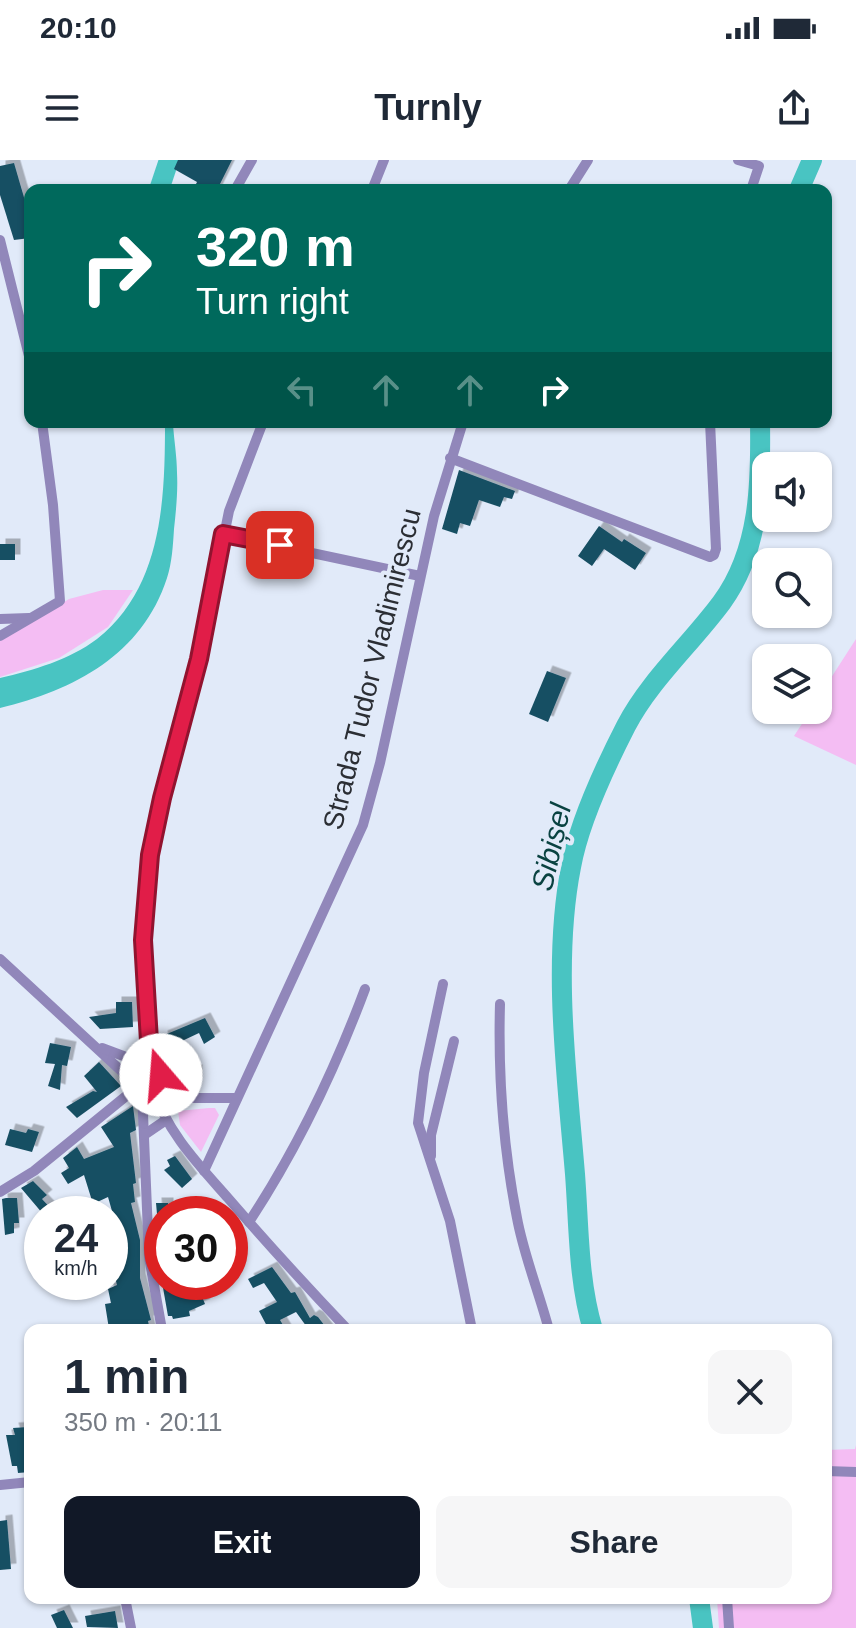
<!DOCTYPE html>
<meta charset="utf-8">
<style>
body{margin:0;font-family:Arial,sans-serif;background:#f6f6f7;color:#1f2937;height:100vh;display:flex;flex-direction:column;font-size:30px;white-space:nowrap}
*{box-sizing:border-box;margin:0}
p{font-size:26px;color:#747a83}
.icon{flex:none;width:44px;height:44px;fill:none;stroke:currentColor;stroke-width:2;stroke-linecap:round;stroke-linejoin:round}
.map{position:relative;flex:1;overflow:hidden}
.side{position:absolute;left:24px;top:1164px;width:808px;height:280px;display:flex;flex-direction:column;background:#fff;border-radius:16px;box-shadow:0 2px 6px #0004}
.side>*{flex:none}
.hud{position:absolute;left:24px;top:24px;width:808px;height:244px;border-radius:16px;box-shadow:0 2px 6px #0004;background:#00695c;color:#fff;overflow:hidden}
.buttons{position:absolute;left:752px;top:292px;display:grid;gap:16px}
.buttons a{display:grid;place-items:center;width:80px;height:80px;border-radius:16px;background:#fff;box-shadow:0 2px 6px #0004;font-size:40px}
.speed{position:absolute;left:24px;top:1036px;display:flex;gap:16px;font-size:40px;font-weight:700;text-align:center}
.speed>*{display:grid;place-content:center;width:104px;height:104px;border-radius:50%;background:#fff;box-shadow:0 2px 6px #0004;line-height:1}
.speed small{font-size:20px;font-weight:400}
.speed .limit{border:12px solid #d22;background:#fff;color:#111}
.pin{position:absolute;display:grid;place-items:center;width:68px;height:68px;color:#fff;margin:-34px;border-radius:16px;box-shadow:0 4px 12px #0006}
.me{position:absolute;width:88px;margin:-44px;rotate:342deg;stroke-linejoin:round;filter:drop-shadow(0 0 6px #0008)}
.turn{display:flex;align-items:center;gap:28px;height:168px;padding:0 40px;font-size:36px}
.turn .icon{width:104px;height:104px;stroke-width:2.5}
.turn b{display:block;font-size:56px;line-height:68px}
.lanes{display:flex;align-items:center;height:76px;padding:0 40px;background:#0003;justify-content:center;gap:40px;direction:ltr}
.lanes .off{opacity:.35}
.round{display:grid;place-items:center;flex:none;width:84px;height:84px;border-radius:16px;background:#f6f6f7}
.overview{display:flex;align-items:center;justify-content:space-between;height:136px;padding:0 40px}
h1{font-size:48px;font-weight:600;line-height:60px}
.button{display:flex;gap:16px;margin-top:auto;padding:16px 40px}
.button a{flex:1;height:92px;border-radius:16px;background:#111827;color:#fff;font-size:32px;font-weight:600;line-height:92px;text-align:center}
.button a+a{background:#f6f6f7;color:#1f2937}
.status{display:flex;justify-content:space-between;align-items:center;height:56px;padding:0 40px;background:#fff;direction:ltr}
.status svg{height:22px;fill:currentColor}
header{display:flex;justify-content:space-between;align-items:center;height:104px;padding:0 40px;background:#fff;font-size:36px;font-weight:600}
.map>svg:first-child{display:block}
.green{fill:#f4bdf3}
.water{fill:#49c4c2}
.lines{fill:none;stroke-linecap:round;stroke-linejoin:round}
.river{stroke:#49c4c2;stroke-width:20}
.building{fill:#194f63;filter:url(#shadow)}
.minor{stroke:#9187ba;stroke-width:10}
.route-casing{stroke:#92132f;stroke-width:20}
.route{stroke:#e11d48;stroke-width:14}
.labels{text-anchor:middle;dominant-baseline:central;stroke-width:8;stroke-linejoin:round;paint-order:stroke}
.street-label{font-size:28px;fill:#2b2e34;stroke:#e1eaf9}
.water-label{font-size:30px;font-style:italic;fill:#094241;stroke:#e1eaf9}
</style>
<div class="status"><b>20:10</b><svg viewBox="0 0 49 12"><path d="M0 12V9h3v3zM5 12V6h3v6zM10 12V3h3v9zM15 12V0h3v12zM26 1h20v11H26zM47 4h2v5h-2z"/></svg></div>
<header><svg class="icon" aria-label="menu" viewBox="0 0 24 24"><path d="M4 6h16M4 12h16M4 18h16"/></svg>Turnly<svg class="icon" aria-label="share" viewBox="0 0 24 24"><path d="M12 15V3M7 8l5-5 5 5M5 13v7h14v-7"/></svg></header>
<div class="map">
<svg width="856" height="1468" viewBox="0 0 856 1468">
<defs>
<filter id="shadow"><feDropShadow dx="5.5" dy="-5.5" stdDeviation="0" flood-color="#0004"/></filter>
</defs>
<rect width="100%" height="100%" fill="#e1eaf9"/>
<g class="green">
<path d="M 103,430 L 133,430 L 108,467 L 59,498 L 0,517 L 0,481 L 69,439 Z"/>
<path d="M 856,479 L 856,605 L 794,576 L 811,550 L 818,550 L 818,538 Z"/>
<circle cx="145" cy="913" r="11"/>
<path d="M 209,948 L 215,948 L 219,955 L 201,992 L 180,965 L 178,951 Z"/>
<path d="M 856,1285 L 856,1468 L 719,1468 L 717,1439 L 826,1438 L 826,1290 L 855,1289 Z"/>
</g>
<path class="water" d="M 165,262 L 173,264 C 174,280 177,297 177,313 C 178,331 176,351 174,369 C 173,385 172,403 167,418 C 142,495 74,530 0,548 L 0,518 C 34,510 69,500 97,479 C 163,427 165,338 165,262 Z"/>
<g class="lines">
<g class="river">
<path d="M 159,30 L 169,0"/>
<path d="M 799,30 L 812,0"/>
<path d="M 593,1170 C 578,1120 579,1066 575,1014 C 567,917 552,803 571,707 C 579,662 605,607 626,566 C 650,520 691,484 722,442 C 760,390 761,323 760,262"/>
<path d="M 699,1438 L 703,1468"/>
</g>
</g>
<g class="building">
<path d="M 178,0 L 232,0 L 217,30 L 193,30 L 197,22 L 174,9 Z"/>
<path d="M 14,3 L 30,58 L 30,78 L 14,80 L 0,35 L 0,6 Z"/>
<path d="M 459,310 L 515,331 L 512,339 L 504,337 L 500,347 L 479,340 L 470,366 L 460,363 L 457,374 L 442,369 Z"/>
<path d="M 599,366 L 622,382 L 624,379 L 646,393 L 635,410 L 604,389 L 592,406 L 578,396 Z"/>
<rect x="0" y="384" width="15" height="16"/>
<path d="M 547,511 L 566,518 L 548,562 L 529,554 Z"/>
<path d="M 116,842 L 132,842 L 133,867 L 100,869 L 89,857 L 116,853 Z"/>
<path d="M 205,858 L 215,877 L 204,884 L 199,873 L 165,889 L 162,876 Z"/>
<path d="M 50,883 L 71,887 L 67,906 L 62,905 L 60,930 L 48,926 L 55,904 L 45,903 Z"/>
<path d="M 165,899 L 187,899 L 188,911 L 197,910 L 197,924 L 175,925 L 169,921 Z"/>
<path d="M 99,902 L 121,926 L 77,958 L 66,947 L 93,931 L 97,932 L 84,916 Z"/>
<path d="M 133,946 L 136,970 L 130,973 L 136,1023 L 133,1024 L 135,1042 L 131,1043 L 140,1080 L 140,1118 L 151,1160 L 148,1161 L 150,1170 L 127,1170 L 126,1164 L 109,1169 L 105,1144 L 111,1143 L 108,1129 L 117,1125 L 110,1098 L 110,1084 L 115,1083 L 110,1059 L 114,1058 L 108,1037 L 93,1044 L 84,1015 L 68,1024 L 61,1013 L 69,1008 L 63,998 L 77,987 L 84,999 L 114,987 L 101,967 Z"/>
<path d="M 10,969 L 26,973 L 28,969 L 39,972 L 32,992 L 5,985 Z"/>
<path d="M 175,996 L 192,1019 L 182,1028 L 164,1010 L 170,1006 L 167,1000 Z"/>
<path d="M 33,1021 L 47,1035 L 42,1039 L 56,1054 L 43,1054 L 21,1028 Z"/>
<path d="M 6,1038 L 17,1038 L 19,1063 L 14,1063 L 14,1073 L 5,1075 L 2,1039 Z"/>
<path d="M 156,1043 L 168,1043 L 168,1054 L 157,1054 Z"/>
<path d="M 272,1107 L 291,1133 L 295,1132 L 310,1158 L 314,1155 L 318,1157 L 328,1170 L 309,1170 L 296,1152 L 280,1160 L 286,1170 L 269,1170 L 259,1151 L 277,1142 L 264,1123 L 253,1128 L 248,1119 Z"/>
<path d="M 162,1122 L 196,1122 L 205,1144 L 189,1151 L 190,1156 L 173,1159 L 172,1156 L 168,1156 Z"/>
<path d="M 28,1267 L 30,1312 L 18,1313 L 17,1306 L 12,1306 L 6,1275 L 15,1275 L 13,1268 Z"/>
<path d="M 7,1360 L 11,1409 L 0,1410 L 0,1361 Z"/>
<path d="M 64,1450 L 73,1468 L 57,1468 L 51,1455 Z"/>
<path d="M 115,1451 L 118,1468 L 87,1467 L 85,1456 Z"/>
</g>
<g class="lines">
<g class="minor">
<path d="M 738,0 L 759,6 L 751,30"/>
<path d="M 235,30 L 252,0"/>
<path d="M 372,30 L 384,0"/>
<path d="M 569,30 L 588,0"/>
<path d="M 0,80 L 30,200"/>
<path d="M 450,298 L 710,397 L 714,395 L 716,389 L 710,262"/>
<path d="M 223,374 L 420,416"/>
<path d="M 0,459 L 29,458"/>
<path d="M 0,476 L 60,441 L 53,345 L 42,262"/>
<path d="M 0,799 L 129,918"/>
<path d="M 443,824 L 424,913 L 418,963 L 450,1061 L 472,1170"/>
<path d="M 500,844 C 498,916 503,987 517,1058 C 524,1096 539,1132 549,1170"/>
<path d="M 102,888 L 134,900"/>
<circle cx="145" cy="914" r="16"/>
<path d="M 150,898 L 143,780 L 146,724 L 154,667 L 199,499 L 229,351 L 263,262"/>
<path d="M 153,928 C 166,971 199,1005 228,1038 C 267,1083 307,1127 348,1170"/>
<path d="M 142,930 L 149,1097 L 162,1170"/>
<path d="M 156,938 L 237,938"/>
<path d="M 144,975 L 166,960"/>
<path d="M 431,996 L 431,975 L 454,881"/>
<path d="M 204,1011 L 363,665 L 380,603 L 434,356 L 463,262"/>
<path d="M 0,1032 L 34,1011 L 136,928"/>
<path d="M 249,1062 C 297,989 334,912 365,829"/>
<path d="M 826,1311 L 856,1312"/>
<path d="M 0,1325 L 30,1322"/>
<path d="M 125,1438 L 131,1468"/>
<path d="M 727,1438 L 729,1468"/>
</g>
</g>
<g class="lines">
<g class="route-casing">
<path id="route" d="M 161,915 L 159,905 L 150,898 L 143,780 L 150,695 L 162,638 L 199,499 L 223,374 L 280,385"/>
</g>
<use href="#route" class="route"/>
</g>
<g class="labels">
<g class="street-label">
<text transform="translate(372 509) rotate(-76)">Strada Tudor Vladimirescu</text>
</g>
<g class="water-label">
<text transform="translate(551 687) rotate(-77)">Sibișel</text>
</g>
</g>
</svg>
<div class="buttons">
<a><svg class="icon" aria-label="sound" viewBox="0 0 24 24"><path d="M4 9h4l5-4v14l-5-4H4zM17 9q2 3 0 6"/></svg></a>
<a><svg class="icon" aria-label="search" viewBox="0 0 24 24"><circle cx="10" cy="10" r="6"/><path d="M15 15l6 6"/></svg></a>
<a><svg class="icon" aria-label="layers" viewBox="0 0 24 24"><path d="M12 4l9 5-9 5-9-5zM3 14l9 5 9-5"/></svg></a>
</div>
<div class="speed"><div>24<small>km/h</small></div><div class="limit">30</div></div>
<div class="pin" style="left:280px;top:385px;background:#d93025"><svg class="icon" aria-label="arrive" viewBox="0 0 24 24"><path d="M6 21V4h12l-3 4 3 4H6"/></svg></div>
<svg class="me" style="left:161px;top:915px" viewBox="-20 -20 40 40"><circle r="19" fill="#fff"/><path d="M0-13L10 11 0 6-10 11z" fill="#e11d48"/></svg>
<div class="hud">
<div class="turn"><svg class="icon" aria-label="right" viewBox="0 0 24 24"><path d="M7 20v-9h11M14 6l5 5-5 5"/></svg><div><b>320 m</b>Turn right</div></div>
<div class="lanes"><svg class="icon off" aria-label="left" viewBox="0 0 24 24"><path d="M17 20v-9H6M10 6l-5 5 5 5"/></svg><svg class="icon off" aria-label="ahead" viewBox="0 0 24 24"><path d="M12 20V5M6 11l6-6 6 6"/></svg><svg class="icon off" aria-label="ahead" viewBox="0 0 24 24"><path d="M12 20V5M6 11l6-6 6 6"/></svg><svg class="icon" aria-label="right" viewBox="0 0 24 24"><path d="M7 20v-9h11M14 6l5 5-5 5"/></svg></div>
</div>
<section class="side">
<div class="overview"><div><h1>1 min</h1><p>350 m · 20:11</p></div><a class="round"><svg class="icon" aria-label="close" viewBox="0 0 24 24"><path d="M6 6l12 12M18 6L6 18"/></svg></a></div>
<div class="button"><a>Exit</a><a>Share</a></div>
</section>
</div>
